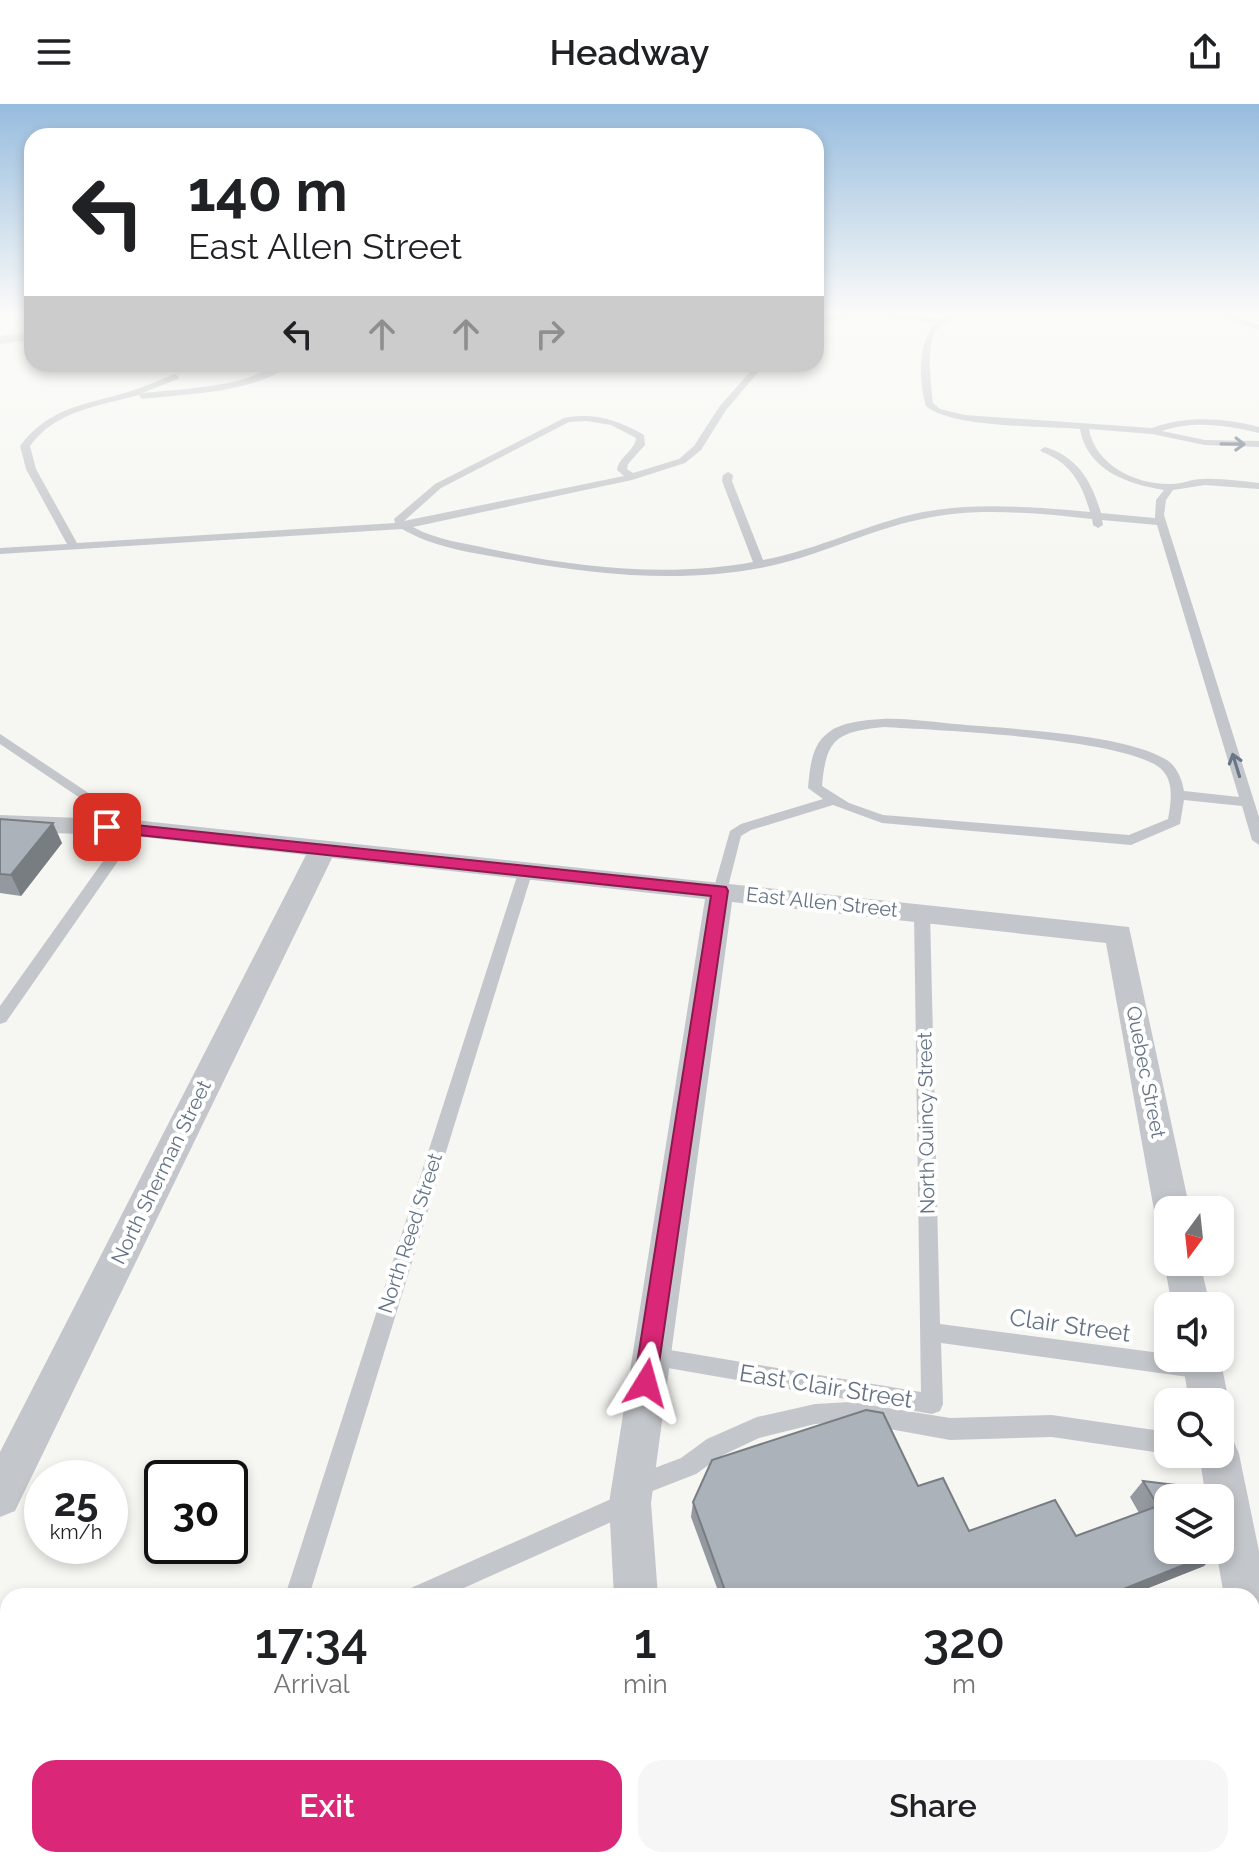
<!DOCTYPE html>
<style>
body{margin:0;font-family:Raleway,sans-serif;background:#f6f6f6;color:#202124;height:100vh;display:flex;flex-direction:column;font-size:30px;white-space:nowrap}
*{box-sizing:border-box;margin:0}
p{font-size:26px;color:#757577}
.icon{flex:none;width:44px;height:44px;fill:none;stroke:currentColor;stroke-width:2;stroke-linecap:round;stroke-linejoin:round}
.map{position:relative;flex:1;overflow:hidden}
.drawer{position:absolute;left:0px;top:1484px;width:1260px;height:280px;display:flex;flex-direction:column;background:#fff;border-radius:24px 24px 0 0;box-shadow:0 4px 12px #0003}
.drawer>*{flex:none}
.hud{position:absolute;left:24px;top:24px;width:800px;height:244px;border-radius:24px;box-shadow:0 4px 12px #0003;background:#fff;color:#202124;overflow:hidden}
.needle{width:52px;rotate:195deg}
.tools{position:absolute;left:1154px;top:1092px;display:grid;gap:16px}
.tools a{display:grid;place-items:center;width:80px;height:80px;border-radius:16px;background:#fff;box-shadow:0 4px 12px #0003;font-size:40px}
.speed{position:absolute;left:24px;top:1356px;display:flex;gap:16px;font-size:40px;font-weight:700;text-align:center}
.speed>*{display:grid;place-content:center;width:104px;height:104px;border-radius:50%;background:#fff;box-shadow:0 4px 12px #0003;line-height:1}
.speed small{font-size:20px;font-weight:400}
.speed .limit{border:4px solid #111;border-radius:12px;background:#fff;color:#111}
.pin{position:absolute;display:grid;place-items:center;width:68px;height:68px;color:#fff;margin:-34px;border-radius:16px;box-shadow:0 4px 12px #0006}
.me{position:absolute;width:88px;margin:-44px;rotate:8deg;stroke-linejoin:round;filter:drop-shadow(0 0 6px #0008)}
.turn{display:flex;align-items:center;gap:28px;height:168px;padding:0 32px;font-size:36px}
.turn .icon{width:104px;height:104px;stroke-width:2.5}
.turn b{display:block;font-size:56px;line-height:68px}
.lanes{display:flex;align-items:center;height:76px;padding:0 32px;background:#0003;justify-content:center;gap:40px;direction:ltr}
.lanes .off{opacity:.35}
.eta{display:flex;justify-content:space-evenly;align-items:center;height:136px;text-align:center}
.eta b{font-size:48px;font-weight:600;line-height:56px}
.button{display:flex;gap:16px;margin-top:auto;padding:16px 32px}
.button a{flex:1;height:92px;border-radius:24px;background:#db2777;color:#fff;font-size:32px;font-weight:600;line-height:92px;text-align:center}
.button a+a{background:#f6f6f6;color:#202124}
header{display:flex;justify-content:space-between;align-items:center;height:104px;padding:0 32px;background:#fff;font-size:36px;font-weight:600}
.map>svg:first-child{display:block}
.lines{fill:none;stroke-linecap:round;stroke-linejoin:round}
.primary-casing{stroke:#b6babe;stroke-width:4}
.lane{fill:#c3c6ca;fill-rule:evenodd}
.street{fill:#c3c6ca;fill-rule:evenodd}
.primary{fill:#fff;fill-rule:evenodd}
.rail-casing{stroke:#a3a9af;stroke-width:5}
.rail{stroke:#fff;stroke-width:3;stroke-dasharray:10;stroke-linecap:butt}
.wall{fill:#93999f}
.shaded-wall{fill:#787d82}
.building{fill:#abb2b9;stroke:#787d82;stroke-width:2}
.oneway{stroke:#697788}
.route{fill:#db2777;stroke:#8e194d;stroke-width:2}
.labels{text-anchor:middle;dominant-baseline:central;stroke-width:8;stroke-linejoin:round;paint-order:stroke}
.street-label{font-size:20px;fill:#647384;stroke:#fff}
.near-street-label{font-size:24px;fill:#647384;stroke:#fff}
</style>
<header><svg class="icon" aria-label="menu" viewBox="0 0 24 24"><path d="M4 6h16M4 12h16M4 18h16"/></svg>Headway<svg class="icon" aria-label="share" viewBox="0 0 24 24"><path d="M12 15V3M7 8l5-5 5 5M5 13v7h14v-7"/></svg></header>
<div class="map">
<svg width="1259" height="1764" viewBox="0 0 1259 1764">
<rect width="100%" height="100%" fill="#f6f6f2"/>
<g class="lines">
<g class="primary-casing">
<g id="primary">
<path d="M 1259,1521 L 1259,1589 L 1252,1592 L 1252,1524 Z"/>
<path d="M 725,1756 L 812,1756 L 809,1764 L 722,1764 Z"/>
</g>
</g>
<g class="lane">
<path d="M 862,208 L 941,215 L 955,208 L 966,208 C 957,214 946,217 938,224 C 925,239 931,281 933,299 L 940,305 L 965,311 L 1152,324 C 1187,311 1224,314 1259,323 L 1259,329 C 1228,321 1193,316 1162,327 L 1205,336 L 1259,337 L 1259,343 L 1205,341 L 1152,330 L 1089,325 C 1095,361 1136,381 1171,380 C 1182,380 1192,375 1202,375 C 1221,374 1240,377 1259,379 L 1259,385 L 1205,381 L 1173,386 L 1166,396 L 1164,411 L 1259,713 L 1259,741 L 1252,736 L 1242,702 L 1184,696 L 1180,720 L 1131,741 L 882,719 L 833,701 L 751,726 L 741,732 L 727,787 L 720,792 L 713,787 L 730,727 L 741,720 L 823,695 L 808,684 C 810,664 811,641 829,628 C 842,618 865,616 882,615 C 906,614 931,618 955,620 C 1008,625 1123,629 1167,656 C 1177,663 1182,675 1184,687 L 1239,693 L 1157,421 L 1102,416 L 1103,421 L 1098,424 L 1093,421 L 1092,415 C 1036,409 977,403 922,415 C 867,426 816,454 760,464 C 680,479 598,471 519,457 C 480,450 436,445 402,425 L 0,450 L 0,444 L 67,440 L 26,365 L 20,342 C 49,303 85,301 128,288 C 144,283 159,276 175,270 L 179,273 L 178,275 L 142,289 C 174,286 206,284 237,277 C 255,273 274,260 291,260 C 256,289 186,290 142,295 L 139,291 C 99,302 56,306 30,342 L 36,365 L 77,439 L 395,419 L 394,415 L 435,380 L 564,314 C 593,308 619,316 644,331 L 645,341 L 628,360 L 627,365 L 633,369 L 679,355 L 694,342 L 719,303 L 757,260 L 765,260 L 726,306 L 701,346 L 685,359 L 632,376 L 413,423 C 436,436 464,439 490,445 C 575,463 666,474 753,458 L 722,377 L 723,371 L 728,368 L 733,371 L 732,377 L 763,456 C 818,446 868,419 923,408 C 978,398 1035,403 1090,408 C 1082,380 1071,359 1042,348 L 1040,346 L 1045,343 C 1078,353 1092,378 1101,409 L 1155,414 L 1156,396 L 1164,386 C 1127,380 1087,366 1080,325 C 1044,322 951,324 926,302 C 919,279 917,238 935,219 L 865,212 L 816,219 L 816,215 ZM 587,317 L 611,321 L 636,334 C 635,347 619,352 617,366 L 624,372 L 404,417 L 441,384 L 569,318 ZM 884,623 C 933,626 1135,634 1163,667 C 1174,679 1171,699 1168,715 L 1129,731 L 883,711 L 849,699 L 822,682 C 826,634 837,628 884,623 Z"/>
<path d="M 1207,208 L 1219,208 L 1259,221 L 1259,226 Z"/>
<path d="M 0,630 L 141,724 L 6,918 L 0,920 L 0,902 L 126,725 L 0,640 Z"/>
<path d="M 526,761 L 533,766 L 309,1492 L 285,1492 L 519,766 Z"/>
<path d="M 922,804 L 930,809 L 940,1220 L 1168,1250 L 1168,1254 L 1195,1254 L 1210,1258 L 1213,1265 L 1210,1272 L 1203,1275 L 941,1239 L 943,1300 L 940,1307 L 932,1310 L 645,1260 L 642,1253 L 645,1246 L 652,1243 L 921,1288 L 914,809 Z"/>
<path d="M 851,1298 L 950,1314 L 1052,1311 L 1168,1328 L 1168,1350 L 1052,1333 L 950,1336 L 851,1318 L 815,1320 L 759,1334 L 723,1351 L 696,1370 L 637,1393 L 639,1399 L 636,1407 L 446,1492 L 407,1492 L 411,1484 L 627,1388 L 625,1382 L 628,1374 L 681,1354 L 707,1335 L 757,1313 L 815,1300 Z"/>
<path d="M 8,1578 L 8,1602 L 0,1603 L 0,1579 Z"/>
</g>
<g class="street">
<path d="M 32,228 L 32,236 L 0,240 L 0,232 Z"/>
<path d="M 0,711 L 134,716 L 1129,823 L 1190,1106 L 1168,1106 L 1168,1120 L 1160,1117 L 1154,1106 L 1106,839 L 732,798 L 651,1399 L 658,1492 L 614,1492 L 609,1399 L 705,795 L 332,754 L 15,1407 L 0,1413 L 0,1348 L 306,751 L 134,732 L 0,727 Z"/>
<path d="M 1168,1149 L 1168,1158 L 1200,1158 L 1210,1202 L 1172,1202 L 1164,1158 Z"/>
<path d="M 1220,1253 L 1229,1298 L 1220,1313 L 1220,1298 L 1189,1298 L 1182,1254 Z"/>
<path d="M 1220,1330 L 1233,1336 L 1239,1350 L 1259,1447 L 1259,1509 L 1252,1512 L 1252,1492 L 1224,1492 L 1216,1446 L 1220,1446 L 1220,1394 L 1206,1394 L 1199,1350 L 1220,1350 Z"/>
<path d="M 1252,1755 L 1255,1764 L 1205,1764 L 1202,1756 Z"/>
<path d="M 636,1756 L 686,1756 L 687,1764 L 637,1764 Z"/>
</g>
<use href="#primary" class="primary"/>
<g class="rail-casing">
<path id="rail" d="M 0,210 L 14,208"/>
</g>
<use href="#rail" class="rail"/>
</g>
<g class="wall">
<path d="M 0,715 L 62,739 L 21,792 L 0,789 Z"/>
<path d="M 1143,1377 L 1168,1394 L 1204,1462 L 1128,1492 L 720,1492 L 691,1413 L 693,1398 L 918,1382 L 969,1427 L 1076,1432 L 1139,1409 L 1130,1393 Z"/>
</g>
<g class="shaded-wall">
<path d="M 53,719 L 62,739 L 21,792 L 11,771 Z"/>
<path d="M 1219,1447 L 1204,1462 L 1128,1492 L 1106,1492 Z"/>
</g>
<g class="building">
<path d="M 0,715 L 53,719 L 11,771 L 0,770 Z"/>
<path d="M 866,1306 L 883,1309 L 918,1382 L 943,1374 L 969,1427 L 1055,1396 L 1076,1432 L 1158,1402 L 1143,1377 L 1208,1385 L 1210,1394 L 1168,1394 L 1168,1446 L 1219,1446 L 1219,1447 L 1106,1492 L 727,1492 L 693,1398 L 712,1356 Z"/>
<path d="M 1108,1756 L 1188,1756 L 1191,1764 L 1083,1764 L 1082,1760 Z"/>
</g>
<defs><path id="oneway-shaft" d="M-6 0H5M1.5-3L5.5 0L1.5 3" fill="none" stroke-width="1.6" stroke-linecap="round" stroke-linejoin="round" transform="scale(2)"/></defs>
<g class="oneway">
<use href="#oneway-shaft" transform="translate(1233 340) rotate(1)"/>
<use href="#oneway-shaft" transform="translate(1236 661) rotate(-107)"/>
</g>
<linearGradient id="sky" x2="0" y2="1"><stop stop-color="#97bcde"/><stop offset="0.46" stop-color="#fbfbf9"/><stop offset="1" stop-color="#fbfbf9" stop-opacity="0"/></linearGradient>
<rect width="1259" height="455" fill="url(#sky)"/>
<path class="route" d="M 107,718 L 726,783 L 728,787 L 655,1287 L 646,1290 L 638,1287 L 634,1279 L 711,792 L 101,727 L 99,723 Z"/>
<g class="labels">
<g class="street-label">
<text transform="translate(822 798) rotate(6)">East Allen Street</text>
<text transform="translate(1146 968) rotate(79)">Quebec Street</text>
<text transform="translate(926 1019) rotate(-91)">North Quincy Street</text>
<text transform="translate(161 1068) rotate(-64)">North Sherman Street</text>
<text transform="translate(410 1129) rotate(-72)">North Reed Street</text>
</g>
<g class="near-street-label">
<text transform="translate(1070 1221) rotate(8)">Clair Street</text>
<text transform="translate(826 1282) rotate(9)">East Clair Street</text>
</g>
</g>
</svg>
<div class="tools">
<a><svg class="needle" viewBox="-14 -14 28 28"><path d="M0-13l5 13h-10z" fill="#e53935"/><path d="M0 13l5-13h-10z" fill="#757577"/></svg></a>
<a><svg class="icon" aria-label="sound" viewBox="0 0 24 24"><path d="M4 9h4l5-4v14l-5-4H4zM17 9q2 3 0 6"/></svg></a>
<a><svg class="icon" aria-label="search" viewBox="0 0 24 24"><circle cx="10" cy="10" r="6"/><path d="M15 15l6 6"/></svg></a>
<a><svg class="icon" aria-label="layers" viewBox="0 0 24 24"><path d="M12 4l9 5-9 5-9-5zM3 14l9 5 9-5"/></svg></a>
</div>
<div class="speed"><div>25<small>km/h</small></div><div class="limit">30</div></div>
<div class="pin" style="left:107px;top:723px;background:#d93025"><svg class="icon" aria-label="arrive" viewBox="0 0 24 24"><path d="M6 21V4h12l-3 4 3 4H6"/></svg></div>
<svg class="me" style="left:646px;top:1279px" viewBox="-20 -20 40 40"><path d="M0-17L14 15 0 8-14 15z" fill="#db2777" stroke="#fff" stroke-width="4"/></svg>
<div class="hud">
<div class="turn"><svg class="icon" aria-label="left" viewBox="0 0 24 24"><path d="M17 20v-9H6M10 6l-5 5 5 5"/></svg><div><b>140 m</b>East Allen Street</div></div>
<div class="lanes"><svg class="icon" aria-label="left" viewBox="0 0 24 24"><path d="M17 20v-9H6M10 6l-5 5 5 5"/></svg><svg class="icon off" aria-label="ahead" viewBox="0 0 24 24"><path d="M12 20V5M6 11l6-6 6 6"/></svg><svg class="icon off" aria-label="ahead" viewBox="0 0 24 24"><path d="M12 20V5M6 11l6-6 6 6"/></svg><svg class="icon off" aria-label="right" viewBox="0 0 24 24"><path d="M7 20v-9h11M14 6l5 5-5 5"/></svg></div>
</div>
<section class="drawer">
<div class="eta">
<div><b>17:34</b><p>Arrival</p></div>
<div><b>1</b><p>min</p></div>
<div><b>320</b><p>m</p></div>
</div>
<div class="button"><a>Exit</a><a>Share</a></div>
</section>
</div>
